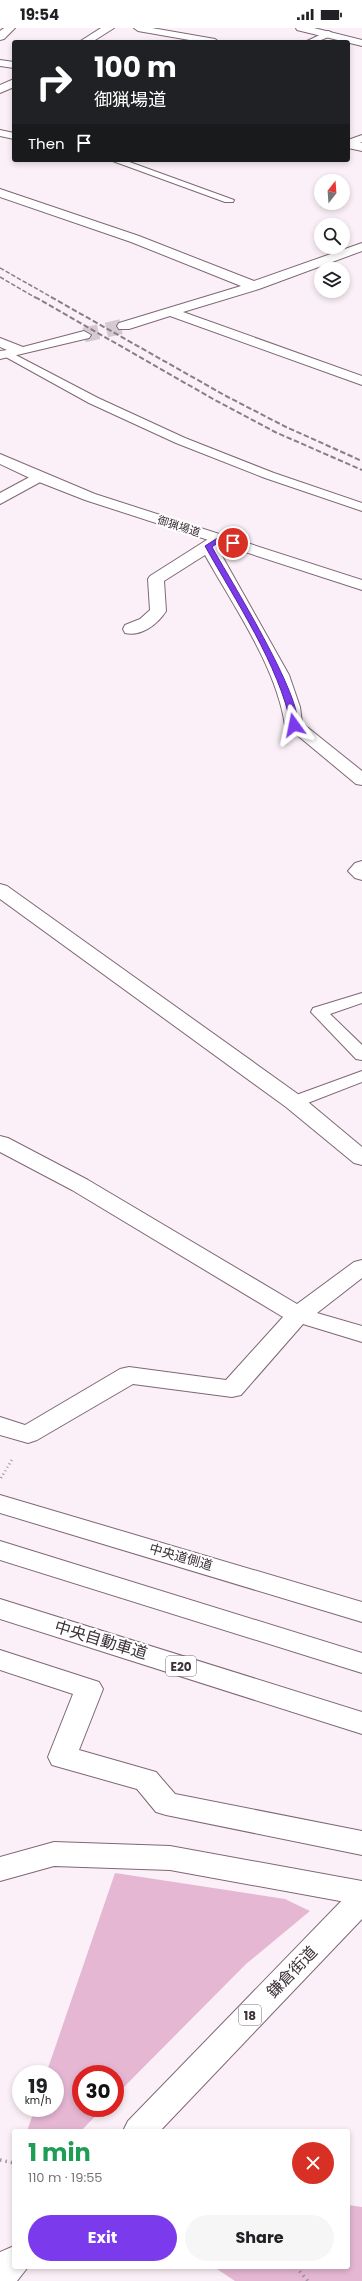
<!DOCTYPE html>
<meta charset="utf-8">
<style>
body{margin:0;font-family:Poppins,"Noto Sans JP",sans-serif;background:#f6f6f6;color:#202124;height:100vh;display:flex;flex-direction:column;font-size:15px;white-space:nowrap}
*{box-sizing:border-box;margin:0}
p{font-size:13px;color:#757577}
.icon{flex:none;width:22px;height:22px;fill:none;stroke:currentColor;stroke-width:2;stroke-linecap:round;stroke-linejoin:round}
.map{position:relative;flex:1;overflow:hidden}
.details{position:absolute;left:12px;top:2101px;width:338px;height:140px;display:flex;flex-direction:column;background:#fff;border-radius:4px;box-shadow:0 2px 6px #0003}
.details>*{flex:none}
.top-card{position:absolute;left:12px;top:12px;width:338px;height:122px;border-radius:4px;box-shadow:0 2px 6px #0003;background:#202124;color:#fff;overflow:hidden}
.needle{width:26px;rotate:17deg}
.tools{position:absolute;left:314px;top:146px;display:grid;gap:8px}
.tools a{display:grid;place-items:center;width:36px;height:36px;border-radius:50%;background:#fff;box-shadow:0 2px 6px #0003;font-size:20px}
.speed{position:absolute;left:12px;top:2037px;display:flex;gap:8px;font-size:20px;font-weight:700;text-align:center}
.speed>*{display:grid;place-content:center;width:52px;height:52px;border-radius:50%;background:#fff;box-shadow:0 2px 6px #0003;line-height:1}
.speed small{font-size:10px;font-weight:400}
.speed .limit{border:6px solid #d22;background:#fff;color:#111}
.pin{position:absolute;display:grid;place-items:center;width:34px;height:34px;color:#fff;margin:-17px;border:2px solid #fff;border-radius:50%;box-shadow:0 1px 4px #0007}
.me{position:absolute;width:44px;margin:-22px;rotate:348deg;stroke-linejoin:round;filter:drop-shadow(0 0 3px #0008)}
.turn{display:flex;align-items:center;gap:14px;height:84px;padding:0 16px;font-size:18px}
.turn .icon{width:52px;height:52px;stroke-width:2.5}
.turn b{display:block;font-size:28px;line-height:34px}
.then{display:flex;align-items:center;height:38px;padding:0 16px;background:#0003;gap:8px;font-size:15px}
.round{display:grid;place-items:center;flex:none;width:42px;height:42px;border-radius:21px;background:#f6f6f6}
.head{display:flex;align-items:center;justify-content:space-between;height:68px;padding:0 16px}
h1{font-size:24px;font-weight:700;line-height:30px;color:#1e9e55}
.cta{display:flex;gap:8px;margin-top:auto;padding:8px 16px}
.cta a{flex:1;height:46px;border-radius:24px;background:#7c3aed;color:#fff;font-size:16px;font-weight:700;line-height:46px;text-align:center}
.cta a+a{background:#f6f6f6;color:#202124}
.status{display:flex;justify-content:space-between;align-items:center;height:28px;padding:0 20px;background:#fff;direction:ltr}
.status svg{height:11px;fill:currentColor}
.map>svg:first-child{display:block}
.green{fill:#e5b7d3}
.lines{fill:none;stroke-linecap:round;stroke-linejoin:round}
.minor-tunnel{stroke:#d5cad1;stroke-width:15;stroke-dasharray:15 8;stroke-linecap:butt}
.service-casing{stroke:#7f6775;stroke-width:2}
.minor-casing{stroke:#7f6775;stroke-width:2}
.tertiary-casing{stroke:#7f6775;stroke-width:2}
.primary-casing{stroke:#7f6775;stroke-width:2}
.motorway-casing{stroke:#7f6775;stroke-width:2}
.path-far1{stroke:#a0959c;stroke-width:2.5;stroke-dasharray:1 3;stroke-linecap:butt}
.path{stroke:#a0959c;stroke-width:3.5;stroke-dasharray:1.5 4;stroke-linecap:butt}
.service{fill:#fff;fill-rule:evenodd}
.minor{fill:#fff;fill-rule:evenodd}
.tertiary{fill:#fff;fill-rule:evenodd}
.primary{fill:#fff;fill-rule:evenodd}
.motorway{fill:#fff;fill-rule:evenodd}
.rail-far1{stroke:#897e85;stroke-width:1.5;stroke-dasharray:4.5 2;stroke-linecap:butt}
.rail{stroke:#897e85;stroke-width:2;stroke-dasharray:5.5 2.5;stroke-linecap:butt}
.route{fill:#7c3aed;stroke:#51269a}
.labels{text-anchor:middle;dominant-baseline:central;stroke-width:4;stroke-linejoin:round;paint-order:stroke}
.far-street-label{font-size:11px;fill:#3c3138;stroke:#fff}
.shield{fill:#fff;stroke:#766f74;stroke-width:1}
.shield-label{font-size:12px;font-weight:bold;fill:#3c3138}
.street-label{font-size:13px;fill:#3c3138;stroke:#fff}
.near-street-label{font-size:16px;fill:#3c3138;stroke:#fff}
</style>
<div class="status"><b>19:54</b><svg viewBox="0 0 49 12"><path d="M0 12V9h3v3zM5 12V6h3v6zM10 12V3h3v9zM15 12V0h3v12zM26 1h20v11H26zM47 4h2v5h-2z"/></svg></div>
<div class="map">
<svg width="362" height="2253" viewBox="0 0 362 2253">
<rect width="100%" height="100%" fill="#fbf0f7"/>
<g class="green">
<path d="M 115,1845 L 285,1871 L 310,1883 L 246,1936 L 115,2068 L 115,2046 L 81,2046 L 81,2080 L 103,2080 L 81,2103 L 27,2103 L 35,2080 L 55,2080 L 55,2046 L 46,2046 Z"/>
<path d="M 348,2177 L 362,2179 L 362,2253 L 235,2253 L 214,2239 L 348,2239 Z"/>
</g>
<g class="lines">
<path class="minor-tunnel" d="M 84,307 L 124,298"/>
<g class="service-casing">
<g id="service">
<path d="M 134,0 L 152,0 L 215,11 L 219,14 L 201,14 L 138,3 Z"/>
<path d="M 328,3 L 331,4 L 331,8 L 316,14 L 305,14 Z"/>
<path d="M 0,32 L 14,34 L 14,40 L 0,38 Z"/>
<path d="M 0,102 L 14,105 L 14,111 L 0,108 Z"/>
<path d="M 110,132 L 124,132 L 234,172 L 233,174 L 225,174 Z"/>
<path d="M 8,323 L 98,370 L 185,410 L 274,445 L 362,475 L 362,483 L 265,450 L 176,415 L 89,375 L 4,328 L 2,326 Z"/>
<path d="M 362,965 L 362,975 L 330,986 L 362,1017 L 362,1032 L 356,1031 L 311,984 L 313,980 Z"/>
<path d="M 362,1043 L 362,1054 L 300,1078 L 288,1078 L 285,1074 L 288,1070 Z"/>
</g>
</g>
<g class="minor-casing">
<g id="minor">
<path d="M 101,0 L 114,0 L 92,14 L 79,14 Z"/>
<path d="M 296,0 L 314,0 L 362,12 L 362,18 L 297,2 Z"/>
<path d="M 14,51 L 14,59 L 0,65 L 0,57 Z"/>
<path d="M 362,107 L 362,114 L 360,115 L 362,115 L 362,123 L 348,120 L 348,112 Z"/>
<path d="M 0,161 L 139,208 L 254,253 L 362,215 L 362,223 L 259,261 L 183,284 L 362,348 L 362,357 L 170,288 L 129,301 L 119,301 L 117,298 L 119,295 L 241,258 L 131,214 L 0,169 Z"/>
<path d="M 84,303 L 91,307 L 89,310 L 0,331 L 0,323 L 7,322 L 0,319 L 0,310 L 23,319 Z"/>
<path d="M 39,444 L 44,446 L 47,449 L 44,452 L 0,476 L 0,465 Z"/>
<path d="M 219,506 L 225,508 L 227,511 L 217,519 L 289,647 L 300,679 L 302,695 L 362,743 L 362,757 L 356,756 L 285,697 C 276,638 234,579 205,527 L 164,553 L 166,583 C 158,596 141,609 125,605 L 123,601 L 125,597 L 140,591 L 150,582 L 148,551 L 150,548 L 213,508 Z"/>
<path d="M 362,833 L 362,852 L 355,850 L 348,843 L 355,835 Z"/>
<path d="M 0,856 L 7,858 L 302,1069 L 362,1119 L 362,1137 L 354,1135 L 286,1079 L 0,871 Z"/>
<path d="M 0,1108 L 8,1110 L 88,1152 L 297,1276 L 354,1234 L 362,1232 L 362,1250 L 317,1285 L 362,1298 L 362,1314 L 303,1296 L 241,1367 L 232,1369 L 133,1356 L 37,1412 L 28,1415 L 0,1407 L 0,1389 L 25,1397 L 120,1341 L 129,1339 L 226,1352 L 283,1289 L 72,1162 L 0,1124 Z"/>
<path d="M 0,1622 L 99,1654 L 103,1661 L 79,1722 L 156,1744 L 175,1766 L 362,1803 L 362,1827 L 166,1787 L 156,1784 L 137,1761 L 52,1737 L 48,1729 L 73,1666 L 0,1642 Z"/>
<path d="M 54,1814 L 170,1818 L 362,1853 L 362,1877 L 170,1842 L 54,1838 L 0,1853 L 0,1829 Z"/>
</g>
</g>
<g class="tertiary-casing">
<g id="tertiary">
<path d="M 0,426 L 95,466 L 362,552 L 362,562 L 85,472 L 34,452 L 0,436 Z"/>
<path d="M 0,1467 L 362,1574 L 362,1594 L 0,1485 Z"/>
</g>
</g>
<g class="primary-casing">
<g id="primary">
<path d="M 4,0 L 15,0 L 4,11 L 0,12 L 0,3 Z"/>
<path d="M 362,1859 L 362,1891 L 160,2103 L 123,2103 L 128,2093 L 352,1862 Z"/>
<path d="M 14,2218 L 14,2239 L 28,2239 L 17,2253 L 0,2253 L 0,2224 Z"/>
</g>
</g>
<g class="motorway-casing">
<g id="motorway">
<path d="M 0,1513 L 362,1625 L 362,1645 L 0,1532 Z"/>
<path d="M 0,1571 L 362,1684 L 362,1706 L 0,1591 Z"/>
</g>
</g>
<path class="path-far1" d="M 1,1450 L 13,1430"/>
<g class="path">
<path d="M 0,2132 L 14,2135"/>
<path d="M 296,2239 L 308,2253"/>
</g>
<use href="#service" class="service"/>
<use href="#minor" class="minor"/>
<use href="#tertiary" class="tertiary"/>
<use href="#primary" class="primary"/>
<use href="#motorway" class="motorway"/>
<g class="rail-far1">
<path d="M 0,240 L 53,270"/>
<path d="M 0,249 L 36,270"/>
</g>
<g class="rail">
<path d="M 35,269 L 213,371 L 275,404 L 362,442"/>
<path d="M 51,269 L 226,368 L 286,399 L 362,433"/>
</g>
</g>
<path class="route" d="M 219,509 L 236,515 L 233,517 L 220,513 L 212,519 C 228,548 305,672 297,698 L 291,697 C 279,637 235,572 205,518 Z"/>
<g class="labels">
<g class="far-street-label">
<text transform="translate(179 498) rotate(18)">御猟場道</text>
</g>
<g class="shield">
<rect x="166" y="1628" width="30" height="20" rx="3"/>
<rect x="239" y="1977" width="22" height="20" rx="3"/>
</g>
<g class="shield-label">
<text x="181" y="1638">E20</text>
<text x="250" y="1987">18</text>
</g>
<g class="street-label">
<text transform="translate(181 1529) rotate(16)">中央道側道</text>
</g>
<g class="near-street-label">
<text transform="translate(101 1612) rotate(17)">中央自動車道</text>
<text transform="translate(292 1944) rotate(-46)">鎌倉街道</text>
</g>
</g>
</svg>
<div class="tools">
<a><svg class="needle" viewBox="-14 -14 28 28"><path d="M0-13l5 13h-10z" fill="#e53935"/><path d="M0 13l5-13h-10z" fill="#757577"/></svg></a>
<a><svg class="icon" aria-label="search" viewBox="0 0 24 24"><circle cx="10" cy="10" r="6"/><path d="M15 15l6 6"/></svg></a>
<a><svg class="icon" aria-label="layers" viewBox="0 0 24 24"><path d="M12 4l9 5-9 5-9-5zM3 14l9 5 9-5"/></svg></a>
</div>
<div class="speed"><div>19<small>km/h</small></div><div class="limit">30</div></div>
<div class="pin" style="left:233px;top:515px;background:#d93025"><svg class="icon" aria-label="arrive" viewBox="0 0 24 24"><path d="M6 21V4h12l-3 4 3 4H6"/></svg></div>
<svg class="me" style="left:294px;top:697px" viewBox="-20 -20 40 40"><path d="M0-17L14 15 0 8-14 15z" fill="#7c3aed" stroke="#fff" stroke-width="4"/></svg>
<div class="top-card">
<div class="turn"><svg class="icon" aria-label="right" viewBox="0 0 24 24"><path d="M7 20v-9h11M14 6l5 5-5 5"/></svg><div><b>100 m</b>御猟場道</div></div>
<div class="then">Then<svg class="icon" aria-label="arrive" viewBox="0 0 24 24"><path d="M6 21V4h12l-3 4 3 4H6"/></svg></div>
</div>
<section class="details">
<div class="head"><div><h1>1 min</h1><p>110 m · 19:55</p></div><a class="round" style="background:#d93025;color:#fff"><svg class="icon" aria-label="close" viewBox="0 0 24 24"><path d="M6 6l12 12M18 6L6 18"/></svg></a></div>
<div class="cta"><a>Exit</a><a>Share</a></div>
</section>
</div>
